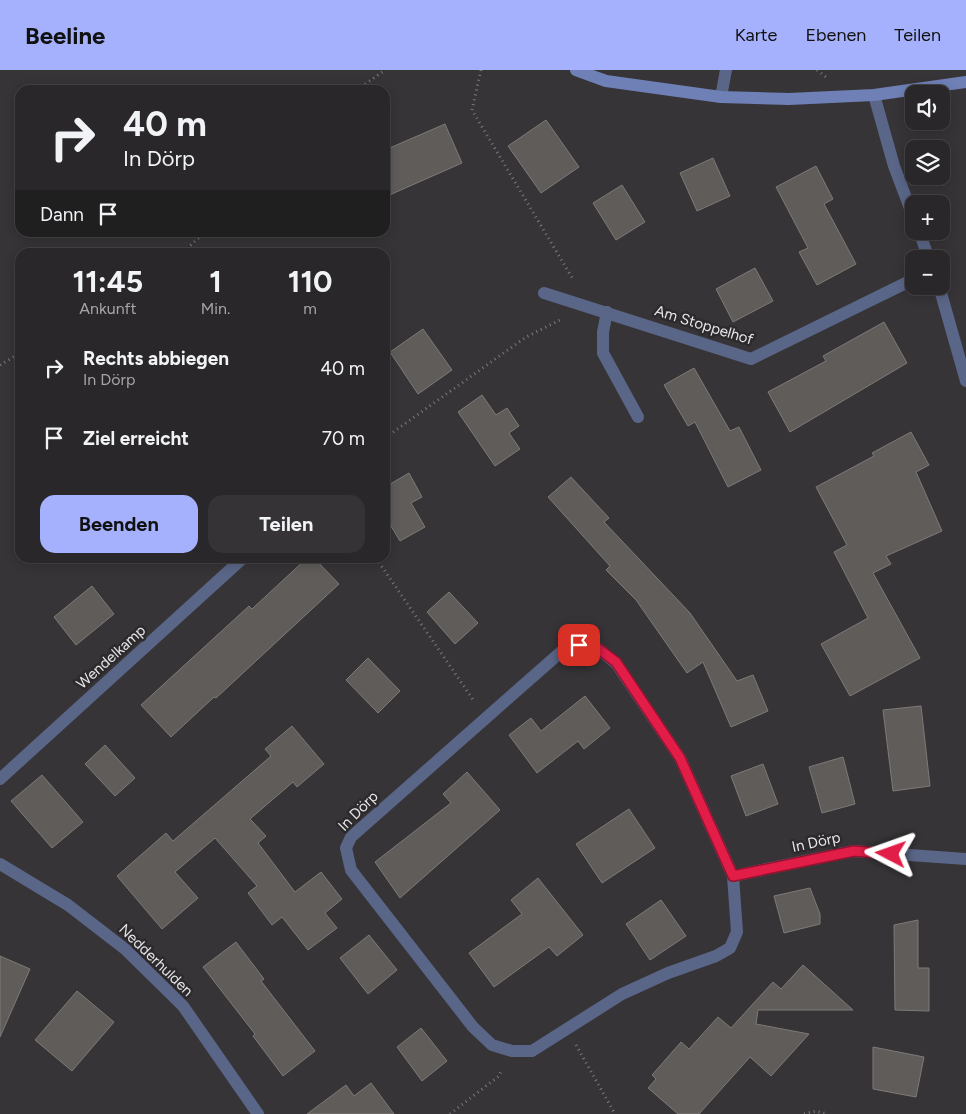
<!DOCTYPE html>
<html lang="de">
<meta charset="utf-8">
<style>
body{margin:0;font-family:Figtree,sans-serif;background:#353335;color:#f1f3f6;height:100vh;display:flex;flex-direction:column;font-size:19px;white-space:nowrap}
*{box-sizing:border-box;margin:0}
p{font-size:16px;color:#a5a5a8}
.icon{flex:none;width:28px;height:28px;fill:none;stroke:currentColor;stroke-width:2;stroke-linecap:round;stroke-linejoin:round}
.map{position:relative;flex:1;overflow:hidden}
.drawer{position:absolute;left:15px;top:178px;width:375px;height:315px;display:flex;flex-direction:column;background:#292729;border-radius:15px;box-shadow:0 2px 12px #0003,0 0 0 1px #454446}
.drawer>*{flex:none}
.hud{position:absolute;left:15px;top:15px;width:375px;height:152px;border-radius:15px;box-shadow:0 2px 12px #0003,0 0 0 1px #454446;background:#292729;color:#f1f3f6;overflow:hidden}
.tools{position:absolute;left:905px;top:15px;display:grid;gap:10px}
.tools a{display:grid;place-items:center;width:45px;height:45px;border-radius:10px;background:#292729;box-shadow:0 2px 12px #0003,0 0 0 1px #454446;font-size:25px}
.pin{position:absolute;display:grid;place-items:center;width:42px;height:42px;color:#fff;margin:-21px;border-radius:10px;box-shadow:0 2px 8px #0006}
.me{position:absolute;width:55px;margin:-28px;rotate:274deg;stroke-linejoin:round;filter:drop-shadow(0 0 4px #0008)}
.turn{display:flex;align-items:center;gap:18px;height:105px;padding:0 25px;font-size:22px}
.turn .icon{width:65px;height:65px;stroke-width:2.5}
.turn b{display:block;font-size:35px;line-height:42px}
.then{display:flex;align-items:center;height:48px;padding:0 25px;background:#0003;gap:10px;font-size:19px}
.eta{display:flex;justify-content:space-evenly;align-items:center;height:85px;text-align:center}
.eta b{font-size:30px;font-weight:700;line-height:35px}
.primary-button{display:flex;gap:10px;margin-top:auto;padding:10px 25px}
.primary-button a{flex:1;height:58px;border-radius:15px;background:#a5b1fc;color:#111;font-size:20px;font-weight:700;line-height:58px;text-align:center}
.primary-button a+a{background:#353335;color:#f1f3f6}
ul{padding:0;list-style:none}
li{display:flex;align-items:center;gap:15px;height:70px;padding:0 25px}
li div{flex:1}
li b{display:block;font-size:19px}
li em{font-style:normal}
header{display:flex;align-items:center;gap:30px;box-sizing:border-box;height:70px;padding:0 25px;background:#a5b1fc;color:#111}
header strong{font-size:24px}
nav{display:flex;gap:28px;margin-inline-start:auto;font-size:18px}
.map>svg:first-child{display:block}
.building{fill:#605c5a;stroke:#7e7a77}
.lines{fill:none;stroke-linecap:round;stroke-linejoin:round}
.path{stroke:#7c797c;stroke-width:3;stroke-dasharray:1 4;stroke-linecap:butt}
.service{stroke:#5a6688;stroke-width:12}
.minor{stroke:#5a6688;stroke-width:12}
.secondary{stroke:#6f80b6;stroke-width:12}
.route-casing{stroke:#92132f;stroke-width:12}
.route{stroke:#e11d48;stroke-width:9}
.labels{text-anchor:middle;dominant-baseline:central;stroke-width:5;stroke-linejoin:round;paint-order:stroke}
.street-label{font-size:15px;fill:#e6e5e7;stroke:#2c2a2d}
</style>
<header>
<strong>Beeline</strong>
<nav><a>Karte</a><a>Ebenen</a><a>Teilen</a></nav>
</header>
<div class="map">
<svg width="966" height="1044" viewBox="0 0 966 1044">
<rect width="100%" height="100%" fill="#373437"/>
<g class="building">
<path d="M 546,50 L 579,97 L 541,123 L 508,76 Z"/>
<path d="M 445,54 L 462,93 L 385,127 L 385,80 Z"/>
<path d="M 713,88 L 730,126 L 697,141 L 680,103 Z"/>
<path d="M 816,96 L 833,129 L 824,134 L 856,194 L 817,215 L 799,182 L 808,178 L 776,117 Z"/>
<path d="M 622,115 L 645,152 L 616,170 L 593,133 Z"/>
<path d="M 755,198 L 773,231 L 733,252 L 716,219 Z"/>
<path d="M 884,252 L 907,293 L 790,362 L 768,322 L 826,291 L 823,286 Z"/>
<path d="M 423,259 L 452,300 L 418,324 L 390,282 Z"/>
<path d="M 694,298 L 730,361 L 739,357 L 761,400 L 728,417 L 695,352 L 688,356 L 664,315 Z"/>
<path d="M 482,325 L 496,345 L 507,338 L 519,356 L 509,363 L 520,379 L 495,396 L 458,342 Z"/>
<path d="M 911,362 L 929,395 L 916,402 L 942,461 L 886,486 L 891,494 L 873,503 L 920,588 L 850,626 L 821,574 L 868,548 L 834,482 L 847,475 L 816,417 L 874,386 L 872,383 Z"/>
<path d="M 409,403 L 422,427 L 411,433 L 425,457 L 400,471 L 385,446 L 385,417 Z"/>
<path d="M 571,407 L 609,448 L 604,452 L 690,543 L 737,611 L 753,605 L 768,641 L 731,657 L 703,592 L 687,603 L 636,530 L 606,500 L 610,496 L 548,427 Z"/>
<path d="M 307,488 L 314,488 L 339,514 L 216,628 L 214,627 L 171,667 L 141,635 L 249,536 L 252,539 Z"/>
<path d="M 92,516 L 114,544 L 76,575 L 54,547 Z"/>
<path d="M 449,522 L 478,553 L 455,574 L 427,542 Z"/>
<path d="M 368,588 L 400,621 L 378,643 L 346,610 Z"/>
<path d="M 585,626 L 610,658 L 584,679 L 578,671 L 537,703 L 509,665 L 531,648 L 541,661 Z"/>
<path d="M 921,636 L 930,716 L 893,721 L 883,640 Z"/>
<path d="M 292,656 L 324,694 L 297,717 L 293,712 L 250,749 L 266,766 L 258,773 L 295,822 L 321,802 L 342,829 L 325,843 L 337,858 L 308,880 L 282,847 L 272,855 L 248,823 L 257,816 L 215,768 L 175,802 L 198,828 L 162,859 L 117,806 L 166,763 L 173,771 L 271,686 L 265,679 Z"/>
<path d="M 105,675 L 135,708 L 115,726 L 85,694 Z"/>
<path d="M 843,687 L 855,734 L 822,743 L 809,697 Z"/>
<path d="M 763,694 L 778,734 L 746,746 L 731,706 Z"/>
<path d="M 467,702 L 500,740 L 400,828 L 375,792 L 451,733 L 443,724 Z"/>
<path d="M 42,705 L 83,752 L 52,778 L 11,731 Z"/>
<path d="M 629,739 L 655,778 L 602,813 L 576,774 Z"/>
<path d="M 538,808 L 583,865 L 557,886 L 549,877 L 494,917 L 469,883 L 522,844 L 511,830 Z"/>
<path d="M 810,818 L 820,844 L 820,854 L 784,863 L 774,826 Z"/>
<path d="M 661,830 L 686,866 L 650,890 L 626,854 Z"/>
<path d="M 918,850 L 918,898 L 929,898 L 929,941 L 895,940 L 894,855 Z"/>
<path d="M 369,865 L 397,900 L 368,924 L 340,888 Z"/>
<path d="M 236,872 L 264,909 L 261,911 L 315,981 L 283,1006 L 253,966 L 255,964 L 203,897 Z"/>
<path d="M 0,886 L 30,899 L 0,967 Z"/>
<path d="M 803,895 L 853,940 L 758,940 L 756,954 L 809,964 L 771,1006 L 750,987 L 699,1044 L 678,1044 L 648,1018 L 656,1009 L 652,1005 L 681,972 L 689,979 L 718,947 L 731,958 L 773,912 L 781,919 Z"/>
<path d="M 77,921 L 114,952 L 72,1001 L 35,970 Z"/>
<path d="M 421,958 L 447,991 L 422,1011 L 397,977 Z"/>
<path d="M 873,977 L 924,987 L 916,1027 L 873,1019 Z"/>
<path d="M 371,1013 L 394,1044 L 307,1044 L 346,1015 L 354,1026 Z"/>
</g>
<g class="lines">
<g class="path">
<path d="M 481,0 L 472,40 L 574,211"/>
<path d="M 817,0 L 826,7"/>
<path d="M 357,20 L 385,0"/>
<path d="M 183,182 L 205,162"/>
<path d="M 0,295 L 20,283"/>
<path d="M 385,368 L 526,267 L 560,250"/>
<path d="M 376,488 L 474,631"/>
<path d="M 576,975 L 615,1044"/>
<path d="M 450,1044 L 499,1006 L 502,999"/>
<path d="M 804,1044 L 816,1041 L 827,1044"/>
</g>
<path class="service" d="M 607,242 L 603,262 L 603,283 L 638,347"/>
<g class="minor">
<path d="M 874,25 L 894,96 L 914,149"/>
<path d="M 721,27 L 726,0"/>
<path d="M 919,161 L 929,189"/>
<path d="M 939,216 L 966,311"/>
<path d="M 544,223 L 751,289 L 914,209"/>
<path d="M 579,575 L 596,577 L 616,593 L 680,688 L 733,806 L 737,862 L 730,878 L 716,886 L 668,903 L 622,924 L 532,981 L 512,981 L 492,975 L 473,957 L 351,800 L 346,778 L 351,767 L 562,581 Z"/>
<path d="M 0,709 L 243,488"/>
<path d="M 0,794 L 68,835 L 125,879 L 183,936 L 258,1044"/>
<path d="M 733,806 L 853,781 L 966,789"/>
</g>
<path class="secondary" d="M 576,0 L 606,11 L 721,27 L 789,29 L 874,25 L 966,12"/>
</g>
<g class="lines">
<g class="route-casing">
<path id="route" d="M 579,575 L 596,577 L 616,592 L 680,688 L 733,806 L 854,781 L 891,784"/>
</g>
<use href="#route" class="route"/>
</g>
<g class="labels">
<g class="street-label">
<text transform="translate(704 255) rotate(17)">Am Stoppelhof</text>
<text transform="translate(111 587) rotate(-42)">Wendelkamp</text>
<text transform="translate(358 741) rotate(-45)">In Dörp</text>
<text transform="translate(816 772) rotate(-12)">In Dörp</text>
<text transform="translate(156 890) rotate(44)">Nedderhulden</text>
</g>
</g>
</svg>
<div class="tools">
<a><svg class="icon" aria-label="sound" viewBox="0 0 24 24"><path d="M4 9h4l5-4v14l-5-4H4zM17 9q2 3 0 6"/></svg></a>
<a><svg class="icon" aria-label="layers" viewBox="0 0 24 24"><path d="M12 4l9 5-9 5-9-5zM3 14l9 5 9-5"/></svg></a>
<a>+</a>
<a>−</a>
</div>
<div class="pin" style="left:579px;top:575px;background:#d93025"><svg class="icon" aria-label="arrive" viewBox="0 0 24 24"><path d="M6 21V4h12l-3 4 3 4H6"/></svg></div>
<svg class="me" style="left:891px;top:784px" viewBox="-20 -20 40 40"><path d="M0-17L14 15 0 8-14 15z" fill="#e11d48" stroke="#fff" stroke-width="4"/></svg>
<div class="hud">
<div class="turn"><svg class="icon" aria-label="right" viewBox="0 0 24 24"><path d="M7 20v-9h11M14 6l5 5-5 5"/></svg><div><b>40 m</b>In Dörp</div></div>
<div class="then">Dann<svg class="icon" aria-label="arrive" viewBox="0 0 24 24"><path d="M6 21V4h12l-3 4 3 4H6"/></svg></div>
</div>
<section class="drawer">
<div class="eta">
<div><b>11:45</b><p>Ankunft</p></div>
<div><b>1</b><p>Min.</p></div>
<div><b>110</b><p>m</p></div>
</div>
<ul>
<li><svg class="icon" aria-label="right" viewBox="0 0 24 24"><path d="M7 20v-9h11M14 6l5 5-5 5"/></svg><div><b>Rechts abbiegen</b><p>In Dörp</p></div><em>40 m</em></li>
<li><svg class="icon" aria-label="arrive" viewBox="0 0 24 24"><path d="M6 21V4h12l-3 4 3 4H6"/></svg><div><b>Ziel erreicht</b></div><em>70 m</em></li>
</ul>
<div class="primary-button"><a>Beenden</a><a>Teilen</a></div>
</section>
</div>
